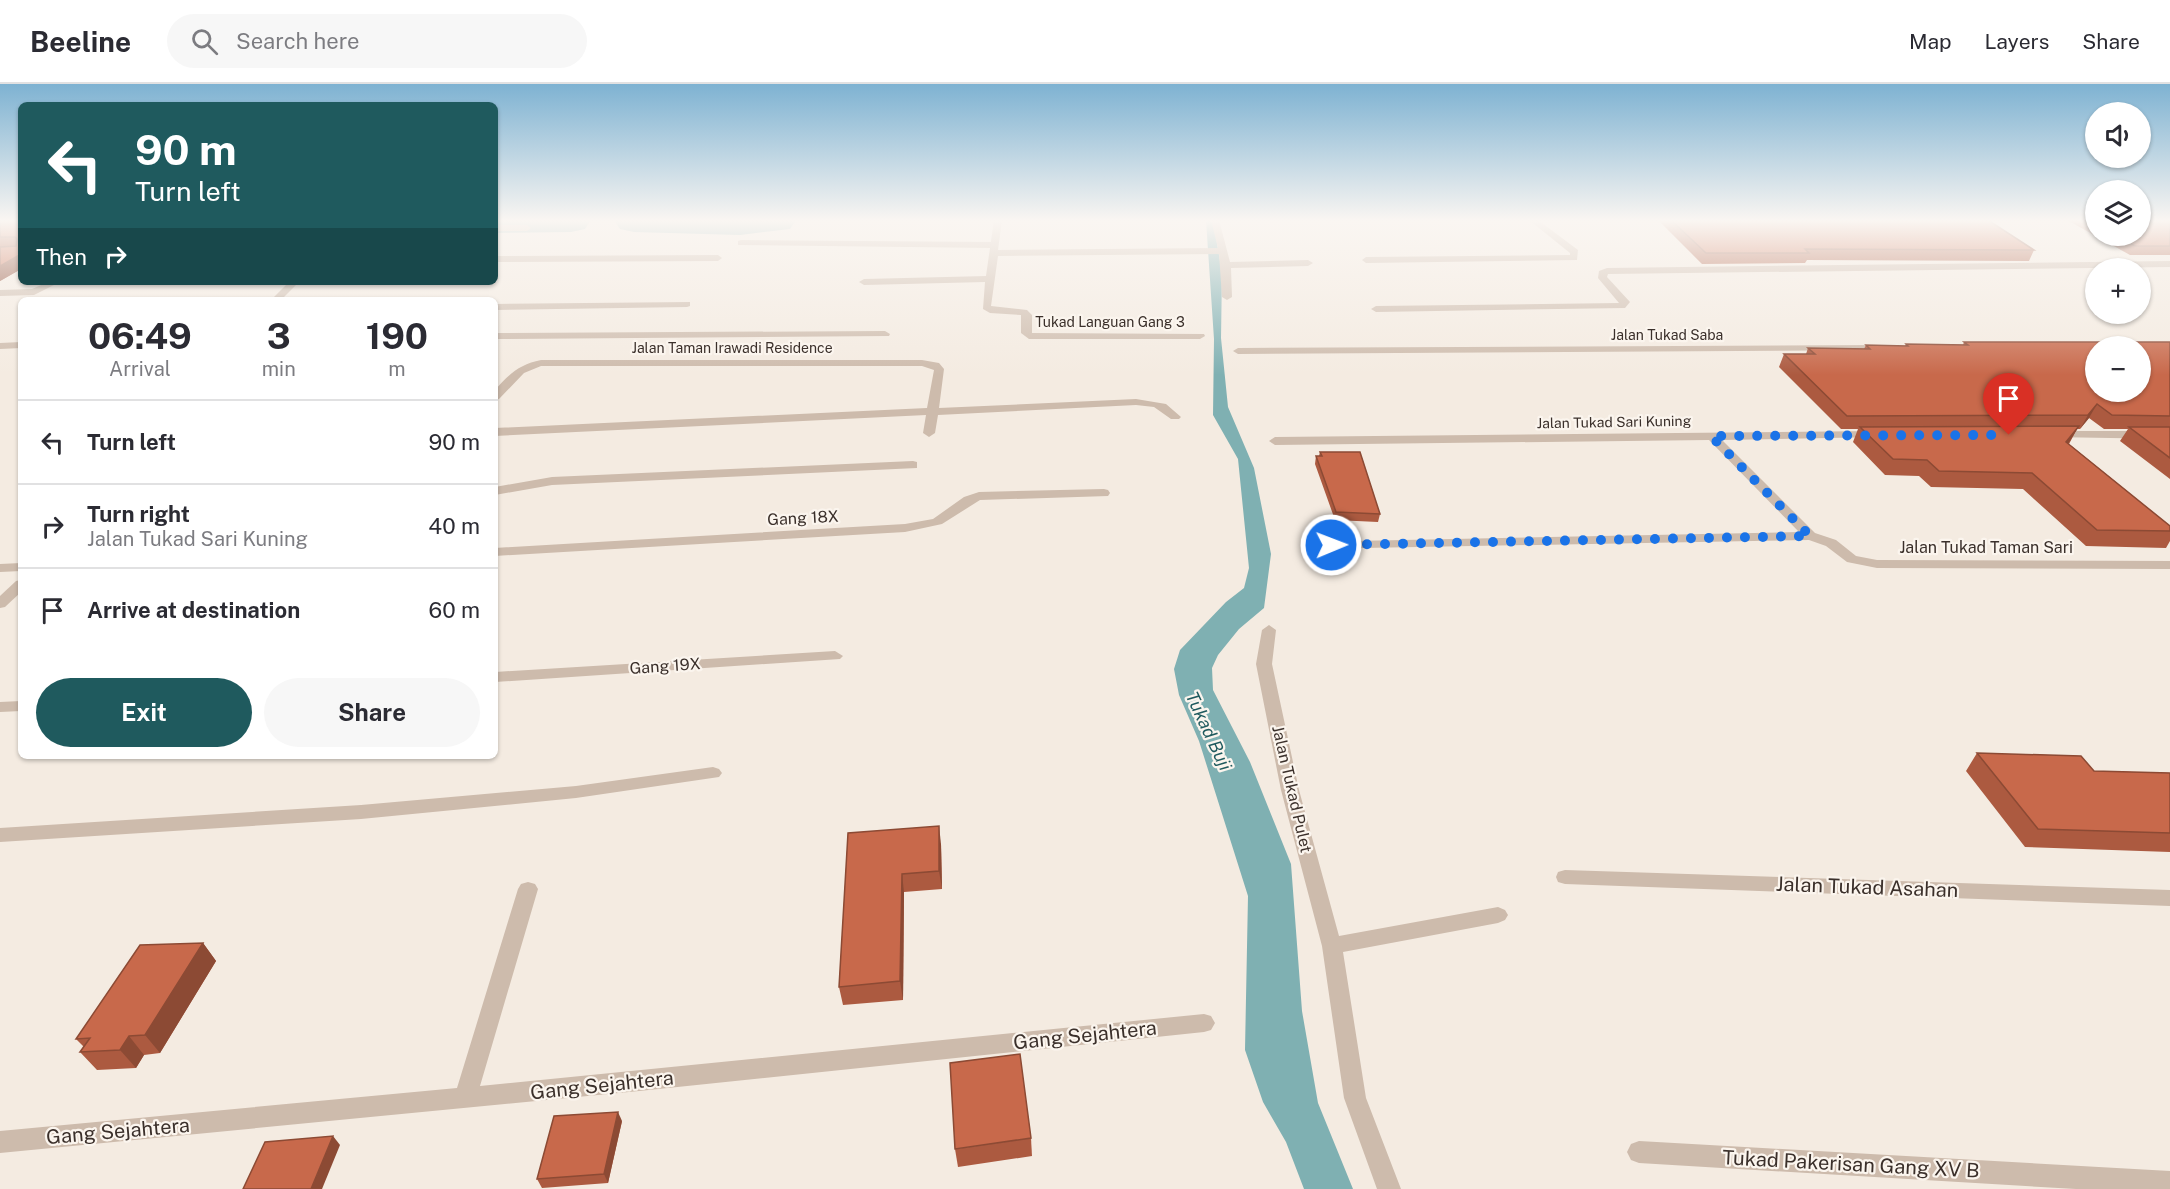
<!DOCTYPE html>
<meta charset="utf-8">
<style>
body{margin:0;font-family:"Public Sans",sans-serif;background:#f7f7f7;color:#2b2b33;height:100vh;display:flex;flex-direction:column;font-size:22px;white-space:nowrap}
*{box-sizing:border-box;margin:0}
p{font-size:20px;color:#7c7c81}
.icon{flex:none;width:33px;height:33px;fill:none;stroke:currentColor;stroke-width:2;stroke-linecap:round;stroke-linejoin:round}
.map{position:relative;flex:1;overflow:hidden}
.details{position:absolute;left:18px;top:213px;width:480px;height:462px;display:flex;flex-direction:column;background:#fff;border-radius:9px;box-shadow:0 2px 4px #0004}
.details>*{flex:none}
.banner{position:absolute;left:18px;top:18px;width:480px;height:183px;border-radius:9px;box-shadow:0 2px 4px #0004;background:#1f5a5e;color:#fff;overflow:hidden}
.controls{position:absolute;left:2085px;top:18px;display:grid;gap:12px}
.controls a{display:grid;place-items:center;width:66px;height:66px;border-radius:50%;background:#fff;box-shadow:0 2px 4px #0004;font-size:30px}
.pin{position:absolute;display:grid;place-items:center;width:51px;height:51px;color:#fff;margin:-62px -26px;border-radius:50% 50% 50% 0;rotate:-45deg;box-shadow:0 0 6px #0007}
.pin .icon{rotate:45deg}
.me{position:absolute;width:66px;margin:-33px;rotate:89deg;stroke-linejoin:round;filter:drop-shadow(0 0 4px #0008)}
.turn{display:flex;align-items:center;gap:21px;height:126px;padding:0 18px;font-size:27px}
.turn .icon{width:78px;height:78px;stroke-width:2.5}
.turn b{display:block;font-size:42px;line-height:51px}
.then{display:flex;align-items:center;height:57px;padding:0 18px;background:#0003;gap:12px;font-size:22px}
.eta{display:flex;justify-content:space-evenly;align-items:center;height:102px;text-align:center}
.eta b{font-size:36px;font-weight:700;line-height:42px}
.primary-button{display:flex;gap:12px;margin-top:auto;padding:12px 18px}
.primary-button a{flex:1;height:69px;border-radius:36px;background:#1f5a5e;color:#fff;font-size:24px;font-weight:700;line-height:69px;text-align:center}
.primary-button a+a{background:#f7f7f7;color:#2b2b33}
ul{padding:0;list-style:none}
li{display:flex;align-items:center;gap:18px;height:84px;padding:0 18px;border-top:2px solid #e1e1e2}
li div{flex:1}
li b{display:block;font-size:22px}
li em{font-style:normal}
header{display:flex;align-items:center;gap:36px;box-sizing:border-box;height:84px;padding:0 30px;background:#fff;border-bottom:2px solid #e1e1e2}
header strong{font-size:28px}
nav{display:flex;gap:33px;margin-inline-start:auto;font-size:21px}
.search{width:420px;height:54px;background:#f7f7f7;display:flex;align-items:center;gap:15px;box-sizing:border-box;padding:0 21px;border-radius:33px;color:#7c7c81;font-size:22px}
.map>svg:first-child{display:block}
.water{fill:#7fb0b2}
.lines{fill:none;stroke-linecap:round;stroke-linejoin:round}
.river{fill:#7fb0b2;fill-rule:evenodd}
.lane{fill:#cdbbac;fill-rule:evenodd}
.street{fill:#cdbbac;fill-rule:evenodd}
.wall{fill:#ac5a40}
.shaded-wall{fill:#8c4a34}
.building{fill:#c8694b;stroke:#8c4a34;stroke-width:1.5;fill-rule:evenodd}
.route{stroke:#1a73e8;stroke-width:10;stroke-dasharray:0 18}
.labels{text-anchor:middle;dominant-baseline:central;stroke-width:4.5;stroke-linejoin:round;paint-order:stroke}
.far-street-label{font-size:14px;fill:#3b302b;stroke:#fbf5ee}
.street-label{font-size:16px;fill:#3b302b;stroke:#fbf5ee}
.water-label{font-size:18px;font-style:italic;fill:#1f5a5e;stroke:#fbf5ee}
.near-street-label{font-size:20px;fill:#3b302b;stroke:#fbf5ee}
</style>
<header>
<strong>Beeline</strong>
<div class="search"><svg class="icon" aria-label="search" viewBox="0 0 24 24"><circle cx="10" cy="10" r="6"/><path d="M15 15l6 6"/></svg>Search here</div>
<nav><a>Map</a><a>Layers</a><a>Share</a></nav>
</header>
<div class="map">
<svg width="2170" height="1105" viewBox="0 0 2170 1105">
<rect width="100%" height="100%" fill="#f4ebe1"/>
<path class="water" d="M 1206,136 L 1213,136 L 1222,189 L 1221,254 L 1228,323 L 1254,384 L 1271,470 L 1264,524 L 1239,545 L 1218,571 L 1212,584 L 1213,606 L 1250,678 L 1291,780 L 1302,927 L 1318,1019 L 1353,1105 L 1304,1105 L 1286,1058 L 1263,1018 L 1245,966 L 1248,812 L 1199,657 L 1179,611 L 1174,585 L 1180,566 L 1226,518 L 1244,504 L 1249,484 L 1238,375 L 1213,331 L 1214,255 Z"/>
<g class="lines">
<g class="river">
<path d="M 495,136 L 591,136 L 585,145 L 571,148 L 495,149 Z"/>
<path d="M 614,136 L 796,136 L 790,145 L 740,151 L 634,148 L 620,145 Z"/>
</g>
<g class="lane">
<path d="M 741,156 L 994,158 L 998,161 L 994,164 L 738,161 L 738,157 Z"/>
<path d="M 495,172 L 718,171 L 722,174 L 718,177 L 495,178 Z"/>
<path d="M 690,218 L 690,222 L 687,223 L 495,226 L 495,220 Z"/>
<path d="M 1639,1057 L 2170,1087 L 2170,1105 L 2076,1105 L 1639,1079 L 1631,1076 L 1627,1068 L 1631,1060 Z"/>
</g>
<g class="street">
<path d="M 994,136 L 1002,136 L 998,166 L 1218,164 L 1211,136 L 1219,136 L 1230,178 L 1308,176 L 1313,179 L 1308,182 L 1231,184 L 1232,213 L 1227,216 L 1222,213 L 1219,170 L 998,172 L 991,222 L 1027,226 L 1032,231 L 1032,249 L 1204,250 L 1205,252 L 1200,255 L 1029,255 L 1021,249 L 1021,231 L 990,229 L 983,225 L 985,198 L 864,201 L 859,198 L 864,195 L 986,192 Z"/>
<path d="M 1529,136 L 1538,136 L 1578,166 L 1577,176 L 1366,179 L 1362,176 L 1366,173 L 1570,171 L 1570,169 Z"/>
<path d="M 495,141 L 527,141 L 531,144 L 527,147 L 495,147 Z"/>
<path d="M 2170,177 L 2170,183 L 1608,190 L 1607,193 L 1630,218 L 1625,224 L 1376,228 L 1371,225 L 1376,222 L 1619,219 L 1598,194 L 1599,187 L 1607,184 Z"/>
<path d="M 48,198 L 60,198 L 34,211 L 0,212 L 0,206 L 32,205 Z"/>
<path d="M 289,198 L 299,198 L 281,216 L 271,216 Z"/>
<path d="M 885,247 L 890,250 L 889,252 L 495,255 L 495,249 Z"/>
<path d="M 21,258 L 21,264 L 0,265 L 0,259 Z"/>
<path d="M 1883,261 L 1888,264 L 1887,266 L 1238,270 L 1233,267 L 1238,264 Z"/>
<path d="M 541,276 L 922,276 L 939,279 L 944,285 L 939,324 L 1136,315 L 1166,320 L 1181,333 L 1179,335 L 1171,335 L 1154,323 L 1136,321 L 938,331 L 935,349 L 929,353 L 923,349 L 926,331 L 495,352 L 495,344 L 927,324 L 934,286 L 922,282 L 541,282 L 524,289 L 499,315 L 495,316 L 495,306 C 509,290 520,280 541,276 Z"/>
<path d="M 1875,347 L 1879,349 L 1879,353 L 1722,356 L 1815,449 L 1836,456 L 1856,472 L 1877,476 L 2170,477 L 2170,485 L 1877,484 L 1847,478 L 1826,462 L 1809,456 L 1309,465 L 1304,464 L 1302,461 L 1304,458 L 1799,448 L 1709,356 L 1275,361 L 1269,357 L 1275,353 Z"/>
<path d="M 2055,347 L 2170,347 L 2170,355 L 2051,353 L 2051,349 Z"/>
<path d="M 913,377 L 917,378 L 917,384 L 552,401 L 495,411 L 495,403 L 552,393 Z"/>
<path d="M 1104,405 L 1108,406 L 1110,409 L 1108,412 L 980,416 L 942,440 L 905,448 L 495,472 L 495,464 L 905,440 L 933,435 L 964,413 L 979,408 Z"/>
<path d="M 21,479 L 21,487 L 0,488 L 0,480 Z"/>
<path d="M 21,496 L 21,508 L 5,523 L 0,524 L 0,512 L 16,497 Z"/>
<path d="M 1269,541 L 1276,546 L 1272,580 L 1299,706 L 1339,852 L 1498,823 L 1505,826 L 1508,831 L 1505,836 L 1498,839 L 1343,868 L 1366,1014 L 1401,1105 L 1377,1105 L 1344,1014 L 1322,862 L 1281,706 L 1256,580 L 1262,546 Z"/>
<path d="M 835,567 L 843,572 L 840,575 L 495,598 L 495,588 Z"/>
<path d="M 21,617 L 21,627 L 0,628 L 0,618 Z"/>
<path d="M 713,683 L 719,685 L 722,689 L 719,693 L 576,714 L 361,735 L 0,758 L 0,744 L 361,721 L 576,702 Z"/>
<path d="M 1565,786 L 2170,806 L 2170,822 L 1565,800 L 1558,798 L 1556,793 L 1558,788 Z"/>
<path d="M 528,798 L 535,800 L 538,805 L 480,1002 L 1204,930 L 1211,932 L 1215,939 L 1211,946 L 1204,948 L 639,1007 L 0,1069 L 0,1047 L 457,1004 L 518,805 L 521,800 Z"/>
</g>
</g>
<g class="wall">
<path d="M 0,136 L 21,136 L 21,185 L 0,197 Z"/>
<path d="M 1658,136 L 1988,136 L 2034,166 L 2029,177 L 1807,176 L 1805,179 L 1702,180 Z"/>
<path d="M 2067,136 L 2096,136 L 2096,152 L 2140,152 L 2170,136 L 2170,171 L 2130,171 Z"/>
<path d="M 1964,258 L 2170,258 L 2170,395 L 2120,357 L 2128,345 L 2104,345 L 2089,334 L 2080,345 L 2077,345 L 2069,360 L 2170,442 L 2170,457 L 2166,464 L 2086,462 L 2023,405 L 1931,403 L 1919,392 L 1885,391 L 1853,358 L 1858,345 L 1841,345 L 1779,283 L 1784,270 L 1806,270 L 1808,264 L 1864,265 L 1866,261 L 1905,262 L 1906,260 L 1963,261 Z"/>
<path d="M 1320,368 L 1380,430 L 1378,438 L 1335,436 L 1315,380 L 1316,372 L 1319,372 Z"/>
<path d="M 1977,669 L 2094,687 L 2170,689 L 2170,768 L 2025,763 L 1966,687 Z"/>
<path d="M 848,749 L 941,760 L 942,805 L 904,808 L 903,916 L 843,921 L 839,903 Z"/>
<path d="M 203,859 L 216,877 L 160,969 L 144,971 L 136,984 L 97,986 L 80,968 L 84,963 L 76,955 Z"/>
<path d="M 622,1037 L 608,1099 L 542,1104 L 537,1095 Z"/>
<path d="M 1031,1054 L 1032,1072 L 958,1083 L 955,1065 Z"/>
</g>
<g class="shaded-wall">
<path d="M 21,170 L 21,185 L 0,197 L 0,182 Z"/>
<path d="M 2097,320 L 2089,334 L 2080,345 L 2088,331 Z"/>
<path d="M 2079,342 L 2070,357 L 2058,373 L 2066,358 Z"/>
<path d="M 939,742 L 941,760 L 942,805 L 939,787 Z"/>
<path d="M 902,790 L 904,808 L 903,916 L 900,897 Z"/>
<path d="M 203,859 L 216,877 L 160,969 L 145,951 Z"/>
<path d="M 129,952 L 144,971 L 136,984 L 120,966 Z"/>
<path d="M 618,1028 L 622,1037 L 608,1099 L 604,1090 Z"/>
<path d="M 333,1052 L 340,1061 L 322,1105 L 311,1105 Z"/>
</g>
<g class="building">
<path d="M 0,136 L 21,136 L 21,170 L 0,182 L 0,163 L 16,162 L 17,155 L 15,153 L 0,153 Z"/>
<path d="M 1671,136 L 1988,136 L 2034,166 L 1805,165 L 1809,169 L 1706,169 Z"/>
<path d="M 2087,136 L 2096,136 L 2096,141 Z"/>
<path d="M 2140,136 L 2170,136 L 2170,162 L 2135,162 L 2116,152 L 2140,152 Z"/>
<path d="M 1964,258 L 2170,258 L 2170,332 L 2112,331 L 2097,320 L 2088,331 L 1847,332 L 1784,270 L 1815,270 L 1808,264 L 1870,265 L 1866,261 L 1908,262 L 1906,260 L 1968,261 ZM 2096,262 L 2140,262 L 2140,308 L 2096,308 Z"/>
<path d="M 2079,342 L 2066,358 L 2170,442 L 2170,447 L 2097,446 L 2032,389 L 1939,387 L 1927,376 L 1893,375 L 1860,343 Z"/>
<path d="M 2129,343 L 2170,343 L 2170,374 Z"/>
<path d="M 1320,368 L 1360,368 L 1380,430 L 1336,428 L 1316,372 L 1322,372 Z"/>
<path d="M 1977,669 L 2081,672 L 2094,687 L 2170,689 L 2170,749 L 2038,745 Z"/>
<path d="M 939,742 L 939,787 L 902,790 L 900,897 L 839,903 L 848,749 Z"/>
<path d="M 203,859 L 145,951 L 129,952 L 120,966 L 80,968 L 90,954 L 76,955 L 140,861 Z"/>
<path d="M 1020,970 L 1031,1054 L 955,1065 L 950,979 Z"/>
<path d="M 618,1028 L 604,1090 L 537,1095 L 554,1032 Z"/>
<path d="M 333,1052 L 311,1105 L 243,1105 L 265,1058 Z"/>
</g>
<linearGradient id="sky" x2="0" y2="1"><stop stop-color="#7eb2d2"/><stop offset="0.47" stop-color="#faf6f2"/><stop offset="1" stop-color="#faf6f2" stop-opacity="0"/></linearGradient>
<rect width="2170" height="291" fill="url(#sky)"/>
<g class="lines">
<path class="route" d="M 1331,461 L 1810,452 L 1711,352 L 2009,351"/>
</g>
<g class="labels">
<g class="far-street-label">
<text x="1110" y="238">Tukad Languan Gang 3</text>
<text x="1667" y="251">Jalan Tukad Saba</text>
<text x="732" y="264">Jalan Taman Irawadi Residence</text>
<text transform="translate(1614 338) rotate(-1)">Jalan Tukad Sari Kuning</text>
</g>
<g class="street-label">
<text transform="translate(803 434) rotate(-3)">Gang 18X</text>
<text x="1986" y="463">Jalan Tukad Taman Sari</text>
<text transform="translate(665 582) rotate(-4)">Gang 19X</text>
<text transform="translate(1292 705) rotate(77)">Jalan Tukad Pulet</text>
</g>
<g class="water-label">
<text transform="translate(1209 647) rotate(65)">Tukad Buji</text>
</g>
<g class="near-street-label">
<text transform="translate(1867 803) rotate(2)">Jalan Tukad Asahan</text>
<text transform="translate(1085 951) rotate(-6)">Gang Sejahtera</text>
<text transform="translate(602 1001) rotate(-6)">Gang Sejahtera</text>
<text transform="translate(118 1047) rotate(-5)">Gang Sejahtera</text>
<text transform="translate(1851 1080) rotate(3)">Tukad Pakerisan Gang XV B</text>
</g>
</g>
</svg>
<div class="controls">
<a><svg class="icon" aria-label="sound" viewBox="0 0 24 24"><path d="M4 9h4l5-4v14l-5-4H4zM17 9q2 3 0 6"/></svg></a>
<a><svg class="icon" aria-label="layers" viewBox="0 0 24 24"><path d="M12 4l9 5-9 5-9-5zM3 14l9 5 9-5"/></svg></a>
<a>+</a>
<a>−</a>
</div>
<div class="pin" style="left:2009px;top:351px;background:#d93025"><svg class="icon" aria-label="arrive" viewBox="0 0 24 24"><path d="M6 21V4h12l-3 4 3 4H6"/></svg></div>
<svg class="me" style="left:1331px;top:461px" viewBox="-20 -20 40 40"><circle r="17" fill="#1a73e8" stroke="#fff" stroke-width="3"/><path d="M0-11L8 9 0 5-8 9z" fill="#fff"/></svg>
<div class="banner">
<div class="turn"><svg class="icon" aria-label="left" viewBox="0 0 24 24"><path d="M17 20v-9H6M10 6l-5 5 5 5"/></svg><div><b>90 m</b>Turn left</div></div>
<div class="then">Then<svg class="icon" aria-label="right" viewBox="0 0 24 24"><path d="M7 20v-9h11M14 6l5 5-5 5"/></svg></div>
</div>
<section class="details">
<div class="eta">
<div><b>06:49</b><p>Arrival</p></div>
<div><b>3</b><p>min</p></div>
<div><b>190</b><p>m</p></div>
</div>
<ul>
<li><svg class="icon" aria-label="left" viewBox="0 0 24 24"><path d="M17 20v-9H6M10 6l-5 5 5 5"/></svg><div><b>Turn left</b></div><em>90 m</em></li>
<li><svg class="icon" aria-label="right" viewBox="0 0 24 24"><path d="M7 20v-9h11M14 6l5 5-5 5"/></svg><div><b>Turn right</b><p>Jalan Tukad Sari Kuning</p></div><em>40 m</em></li>
<li><svg class="icon" aria-label="arrive" viewBox="0 0 24 24"><path d="M6 21V4h12l-3 4 3 4H6"/></svg><div><b>Arrive at destination</b></div><em>60 m</em></li>
</ul>
<div class="primary-button"><a>Exit</a><a>Share</a></div>
</section>
</div>
